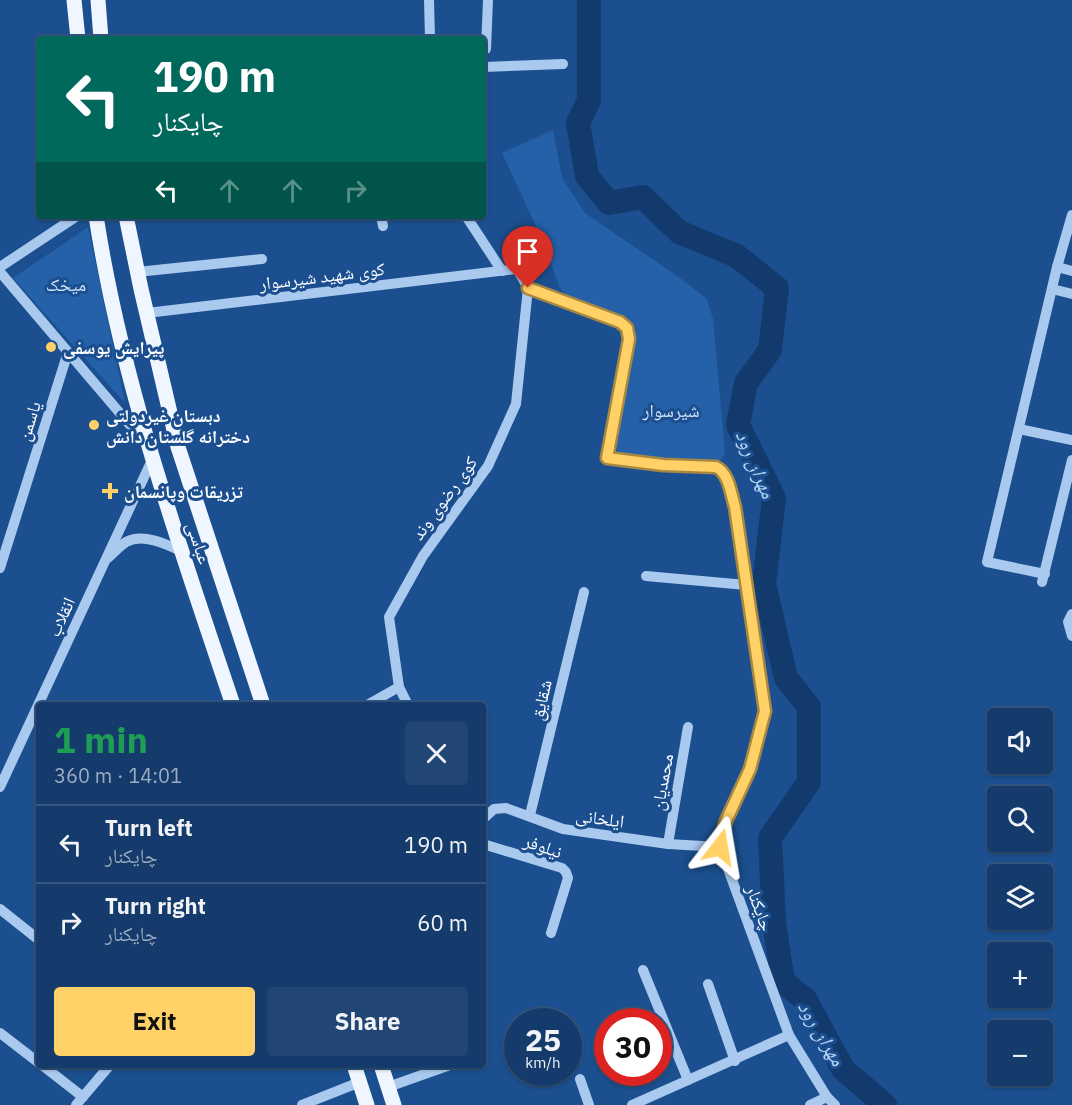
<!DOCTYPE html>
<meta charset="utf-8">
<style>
body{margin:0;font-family:"IBM Plex Sans","Noto Naskh Arabic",sans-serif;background:#214673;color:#f1f3f6;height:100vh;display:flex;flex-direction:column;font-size:22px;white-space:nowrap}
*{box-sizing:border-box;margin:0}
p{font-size:20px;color:#9dadc1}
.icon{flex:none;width:33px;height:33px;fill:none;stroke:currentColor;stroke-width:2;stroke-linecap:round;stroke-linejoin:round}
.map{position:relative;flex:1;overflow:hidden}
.drawer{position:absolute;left:36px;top:702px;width:450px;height:366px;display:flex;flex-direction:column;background:#143b6b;border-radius:6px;box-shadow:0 2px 4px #0004,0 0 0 2px #33557e}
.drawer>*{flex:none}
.hud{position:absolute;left:36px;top:36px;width:450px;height:183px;border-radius:6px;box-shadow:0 2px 4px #0004,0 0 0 2px #33557e;background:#00695c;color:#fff;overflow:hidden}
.tools{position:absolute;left:987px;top:708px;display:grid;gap:12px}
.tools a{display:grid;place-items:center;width:66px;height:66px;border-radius:6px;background:#143b6b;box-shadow:0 2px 4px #0004,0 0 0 2px #33557e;font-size:30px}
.speed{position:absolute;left:504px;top:1008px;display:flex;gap:12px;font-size:30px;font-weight:700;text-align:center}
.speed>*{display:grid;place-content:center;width:78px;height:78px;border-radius:50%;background:#143b6b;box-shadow:0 2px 4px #0004,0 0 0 2px #33557e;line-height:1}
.speed small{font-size:15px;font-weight:400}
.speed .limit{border:9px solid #d22;background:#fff;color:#111}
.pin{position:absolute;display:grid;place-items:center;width:51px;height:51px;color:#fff;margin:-62px -26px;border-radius:50% 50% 50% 0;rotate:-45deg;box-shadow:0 0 6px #0007}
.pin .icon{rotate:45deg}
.me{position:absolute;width:66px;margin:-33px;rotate:14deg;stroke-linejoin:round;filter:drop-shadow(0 0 4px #0008)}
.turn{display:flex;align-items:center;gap:21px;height:126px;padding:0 18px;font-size:27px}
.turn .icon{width:78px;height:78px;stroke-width:2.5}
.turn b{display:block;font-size:42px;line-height:51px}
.lanes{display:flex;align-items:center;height:57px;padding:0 18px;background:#0003;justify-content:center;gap:30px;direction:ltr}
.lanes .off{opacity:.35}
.round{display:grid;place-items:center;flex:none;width:63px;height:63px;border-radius:6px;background:#214673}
.head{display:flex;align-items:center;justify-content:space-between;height:102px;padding:0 18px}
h1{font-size:36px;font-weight:700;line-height:45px;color:#1e9e55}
.button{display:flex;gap:12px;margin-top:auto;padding:12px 18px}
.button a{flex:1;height:69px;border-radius:6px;background:#ffd166;color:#111;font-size:24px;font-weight:700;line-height:69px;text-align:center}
.button a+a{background:#214673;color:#f1f3f6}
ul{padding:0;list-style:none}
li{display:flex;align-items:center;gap:18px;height:78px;padding:0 18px;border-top:2px solid #33557e}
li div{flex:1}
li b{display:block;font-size:22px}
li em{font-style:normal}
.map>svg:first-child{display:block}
.green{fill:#2461a8}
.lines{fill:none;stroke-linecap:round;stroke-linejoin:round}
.river{stroke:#123a6d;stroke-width:24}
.minor{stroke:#a9c9ee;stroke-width:10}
.major{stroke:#f0f6ff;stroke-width:15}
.route-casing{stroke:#a68842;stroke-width:15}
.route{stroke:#ffd166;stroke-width:10}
.poi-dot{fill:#ffd166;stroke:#1b4f8f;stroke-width:2}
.labels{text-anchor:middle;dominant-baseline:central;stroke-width:6;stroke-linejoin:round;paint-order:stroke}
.street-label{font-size:18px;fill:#fff;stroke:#1b4f8f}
.park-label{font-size:18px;fill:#cfe3fa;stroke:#1b4f8f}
.poi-label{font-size:18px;font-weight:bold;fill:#fff;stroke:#1b4f8f;text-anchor:start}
.water-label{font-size:20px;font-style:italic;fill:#b5d3f5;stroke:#1b4f8f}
</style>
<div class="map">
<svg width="1072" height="1105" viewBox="0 0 1072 1105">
<rect width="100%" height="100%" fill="#1b4f8f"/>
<g class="green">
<path d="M 553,130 L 562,178 L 585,213 L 680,278 L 707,299 L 713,319 L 725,453 L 718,464 L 699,468 L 616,454 L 627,366 L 636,328 L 627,319 L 570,302 L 559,286 L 541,237 L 502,153 Z"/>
<path d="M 88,227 L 125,403 L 13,278 Z"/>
</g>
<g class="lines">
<path class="river" d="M 589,0 L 589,100 L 578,123 L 587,176 L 609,203 L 643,197 L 679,232 L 737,256 L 777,288 L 770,350 L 746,383 L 738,425 L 774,498 L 764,584 L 786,678 L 809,707 L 809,782 L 770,838 L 774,922 L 783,982 L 805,999 L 843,1069 L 885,1105"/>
<g class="minor">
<path d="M 429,0 L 430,39"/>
<path d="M 486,49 L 488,0"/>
<path d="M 483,67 L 563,64"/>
<path d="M 381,216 L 383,226"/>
<path d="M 466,216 L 502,271"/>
<path d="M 0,267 L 77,216"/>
<path d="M 1057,267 L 1072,271"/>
<path d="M 0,272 L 147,445"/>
<path d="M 137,272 L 262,259"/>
<path d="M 528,288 L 620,322 L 627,329 L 629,339 L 607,458 L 663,465 L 716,467 C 729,474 731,494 735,507 L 765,711 L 750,769 L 726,821 L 722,834 L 720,847 L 789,1035 L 827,1097 L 835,1105"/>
<path d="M 1052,289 L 1072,294"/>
<path d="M 147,313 L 517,269 L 528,288"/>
<path d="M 1019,429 L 1072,440"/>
<path d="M 108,558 C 113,553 120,546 126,542 C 143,533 166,544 181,551"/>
<path d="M 0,568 L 68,352"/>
<path d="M 1045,574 L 987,562 L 1057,267 L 1072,215"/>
<path d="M 646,576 L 746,585"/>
<path d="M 1042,582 L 1072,460"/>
<path d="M 1072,614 L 1068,622 L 1072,636"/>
<path d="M 367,705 L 399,687"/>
<path d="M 408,705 L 399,687 L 389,617 L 423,556 L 488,466 L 516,404 L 528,288"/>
<path d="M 0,787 L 152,460"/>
<path d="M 530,815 L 584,592"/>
<path d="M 483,819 L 494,809 L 506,808 L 563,829 L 668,844 L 720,847"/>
<path d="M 483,844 L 562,868 L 566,872 L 568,878 L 551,933"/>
<path d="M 668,844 L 688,727"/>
<path d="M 0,909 L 39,940"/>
<path d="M 643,970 L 688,1080"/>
<path d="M 708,984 L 735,1061"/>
<path d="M 0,1033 L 39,1063"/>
<path d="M 42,1065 L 83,1097"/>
<path d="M 580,1079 L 589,1105"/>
<path d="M 388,1087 L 450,1065"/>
<path d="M 76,1105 L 110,1065"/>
<path d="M 302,1105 L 360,1082"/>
<path d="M 632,1105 L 789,1035"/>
<path d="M 810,1105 L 827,1097"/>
</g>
<g class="major">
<path d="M 74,0 L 78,39"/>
<path d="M 98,0 L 101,39"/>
<path d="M 96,216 C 122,384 179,544 233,705"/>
<path d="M 126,216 L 141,289 L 178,447 L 263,705"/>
<path d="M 354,1065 L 367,1105"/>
<path d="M 381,1065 L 394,1105"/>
</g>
</g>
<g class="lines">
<g class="route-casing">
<path id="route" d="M 528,288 L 620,322 L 627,328 L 629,339 L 607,458 L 663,465 L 716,467 C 729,473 731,494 735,507 L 765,711 L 750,769 L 726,821 L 722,834 L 720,847"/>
</g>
<use href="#route" class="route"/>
</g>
<g class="poi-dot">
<circle cx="51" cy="347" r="6"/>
<circle cx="94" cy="425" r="6"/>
<path d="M107 482h6v6h6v6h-6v6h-6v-6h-6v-6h6z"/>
</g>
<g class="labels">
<g class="street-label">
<text transform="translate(322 276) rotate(-7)">کوی شهید شیرسوار</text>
<text transform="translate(29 421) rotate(-73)">یاسمن</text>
<text transform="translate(444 498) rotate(-54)">کوی رضوی وند</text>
<text transform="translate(199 543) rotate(72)">عباسى</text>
<text transform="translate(61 617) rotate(-65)">انقلاب</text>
<text transform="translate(541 700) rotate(-77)">شقایق</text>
<text transform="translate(662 782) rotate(-80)">محمدیان</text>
<text transform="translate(600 818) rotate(8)">ایلخانی</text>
<text transform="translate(543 846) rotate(19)">نیلوفر</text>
<text transform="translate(760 908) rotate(70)">چایکنار</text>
</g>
<g class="park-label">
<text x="66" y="284">میخک</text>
<text x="671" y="410">شیرسوار</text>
</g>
<g class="poi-label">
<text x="63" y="347">پیرایش یوسفی</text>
<text x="106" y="415">دبستان غیردولتی<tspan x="106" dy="21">دخترانه گلستان دانش</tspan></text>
<text x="124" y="491">تزریقات وپانسمان</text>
</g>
<g class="water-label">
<text transform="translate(756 464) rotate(67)">مهران رود</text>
<text transform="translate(822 1033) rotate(59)">مهران رود</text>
</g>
</g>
</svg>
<div class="tools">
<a><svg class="icon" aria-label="sound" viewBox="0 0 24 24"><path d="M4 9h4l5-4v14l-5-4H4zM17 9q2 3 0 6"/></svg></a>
<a><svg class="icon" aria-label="search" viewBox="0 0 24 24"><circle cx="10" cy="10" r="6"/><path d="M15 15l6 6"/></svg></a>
<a><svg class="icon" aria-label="layers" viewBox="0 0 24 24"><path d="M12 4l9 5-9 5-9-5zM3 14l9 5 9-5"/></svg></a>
<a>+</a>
<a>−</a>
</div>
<div class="speed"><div>25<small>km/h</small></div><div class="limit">30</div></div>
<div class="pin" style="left:528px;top:288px;background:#d93025"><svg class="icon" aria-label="arrive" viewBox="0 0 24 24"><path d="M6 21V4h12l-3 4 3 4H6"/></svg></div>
<svg class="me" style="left:720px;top:847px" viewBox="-20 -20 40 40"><path d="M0-17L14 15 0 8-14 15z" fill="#ffd166" stroke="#fff" stroke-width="4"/></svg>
<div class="hud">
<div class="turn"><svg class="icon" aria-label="left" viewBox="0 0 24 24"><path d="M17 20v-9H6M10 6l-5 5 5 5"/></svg><div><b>190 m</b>چایکنار</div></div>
<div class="lanes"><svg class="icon" aria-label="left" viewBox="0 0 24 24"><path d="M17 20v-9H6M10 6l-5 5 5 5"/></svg><svg class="icon off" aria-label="ahead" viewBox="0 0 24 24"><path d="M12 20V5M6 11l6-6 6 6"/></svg><svg class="icon off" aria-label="ahead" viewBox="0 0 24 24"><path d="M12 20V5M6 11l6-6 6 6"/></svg><svg class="icon off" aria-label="right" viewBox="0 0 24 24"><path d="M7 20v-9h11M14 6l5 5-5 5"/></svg></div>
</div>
<section class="drawer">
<div class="head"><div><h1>1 min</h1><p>360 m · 14:01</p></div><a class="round"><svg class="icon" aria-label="close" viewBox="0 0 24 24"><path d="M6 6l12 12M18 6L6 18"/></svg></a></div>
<ul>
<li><svg class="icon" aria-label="left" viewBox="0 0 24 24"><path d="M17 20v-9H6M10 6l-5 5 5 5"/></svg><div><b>Turn left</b><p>چایکنار</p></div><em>190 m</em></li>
<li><svg class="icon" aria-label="right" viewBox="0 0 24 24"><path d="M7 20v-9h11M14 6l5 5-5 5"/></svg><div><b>Turn right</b><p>چایکنار</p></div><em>60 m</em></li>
</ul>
<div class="button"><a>Exit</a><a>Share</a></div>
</section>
</div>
